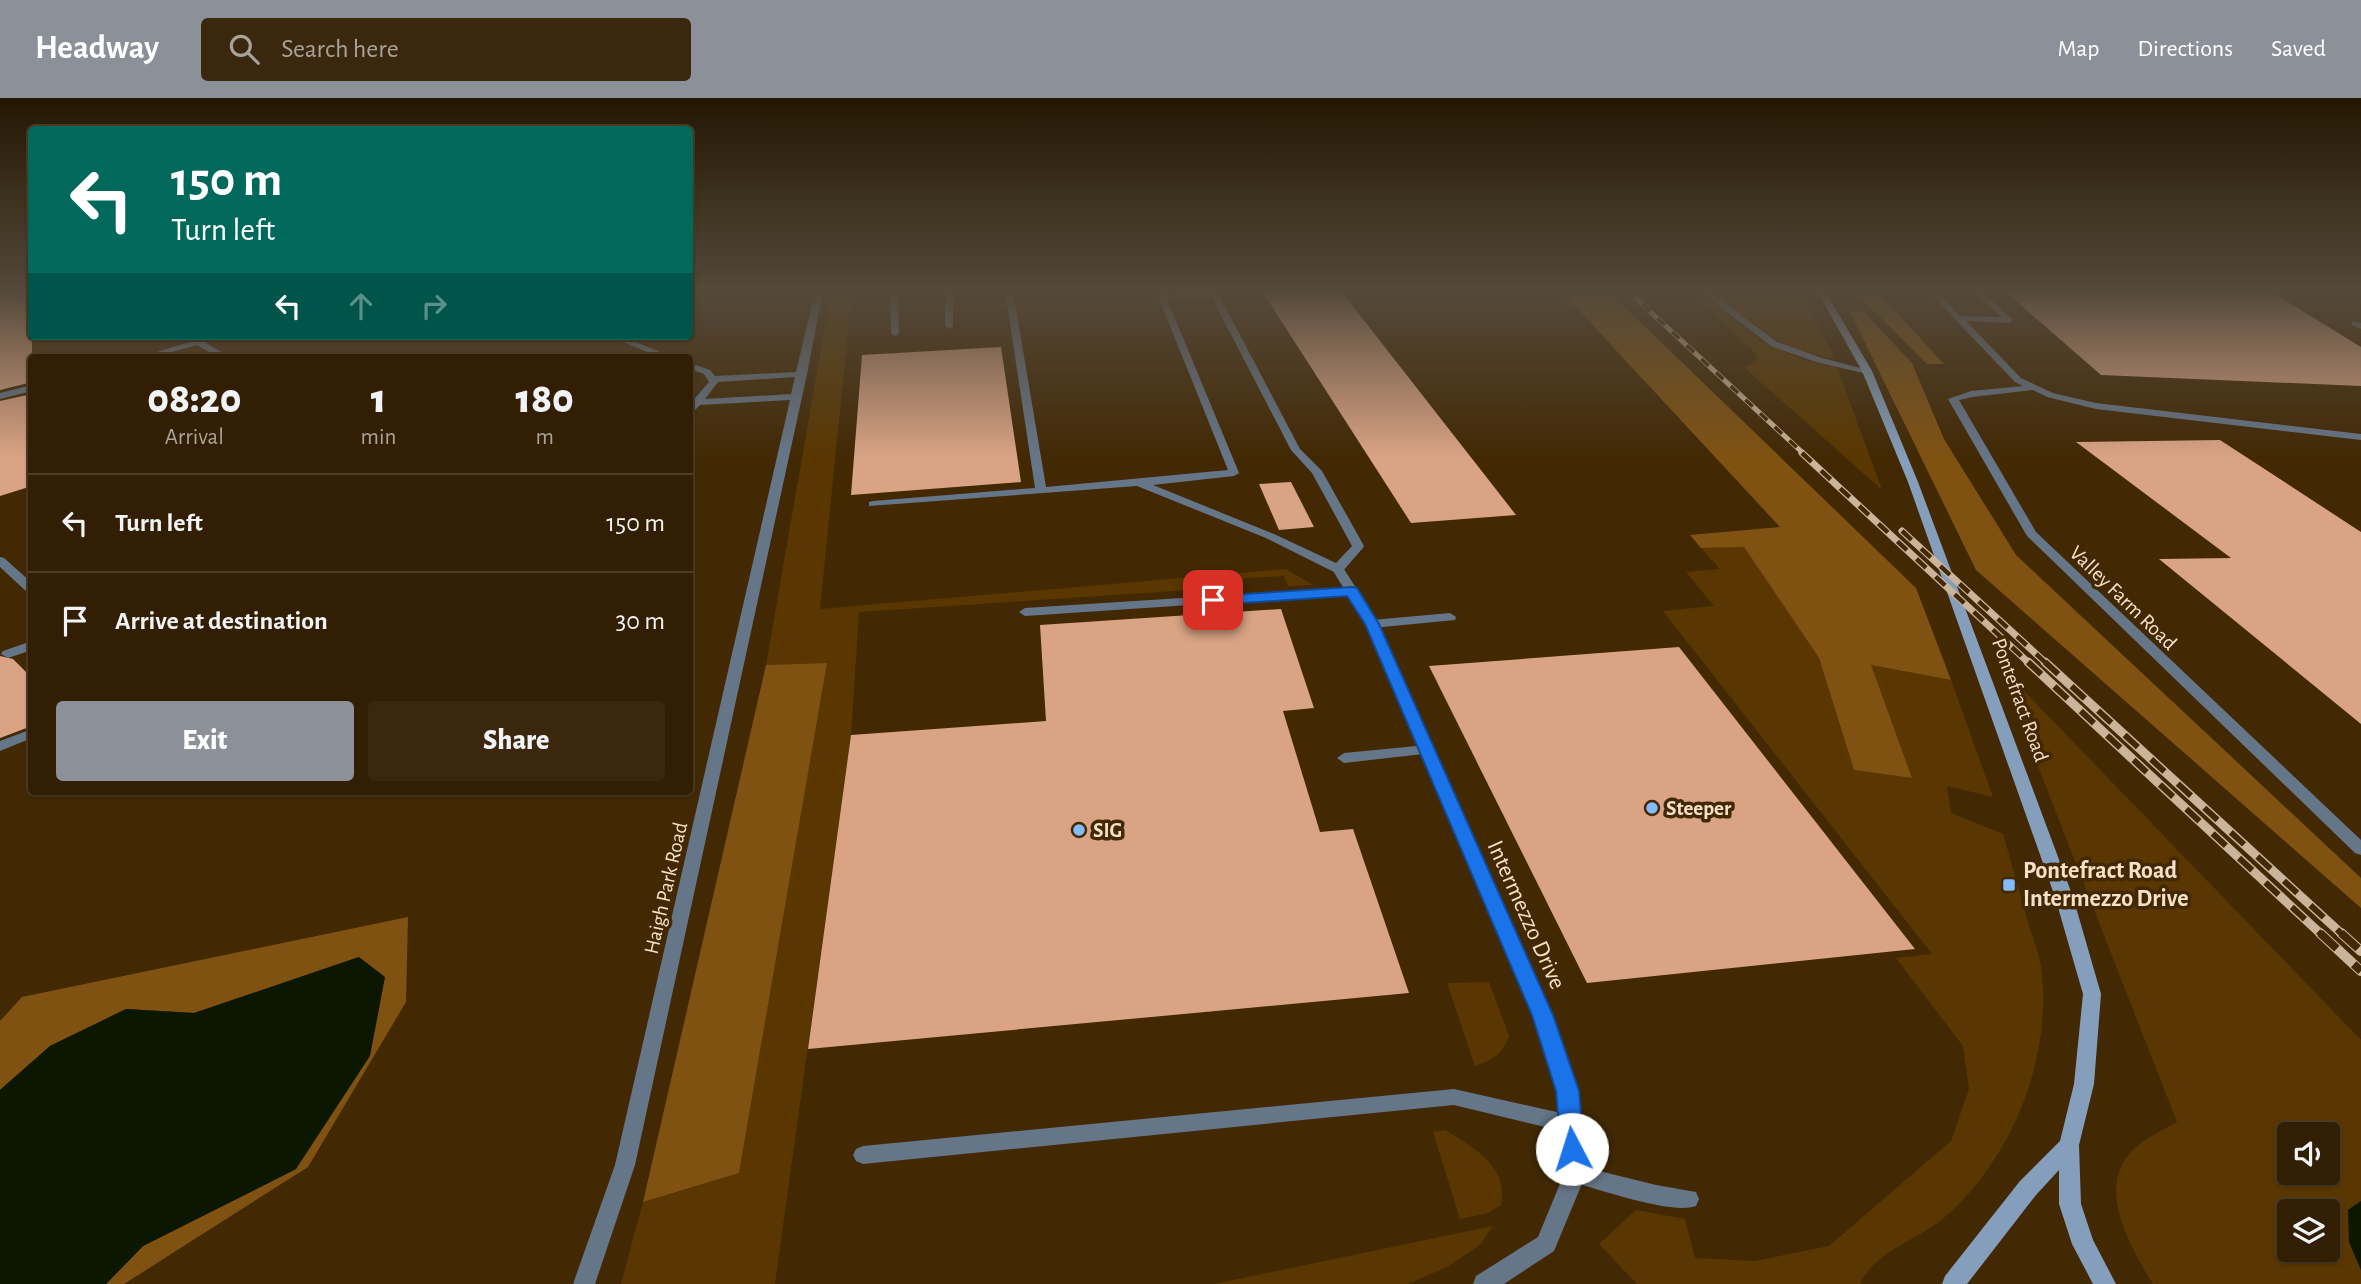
<!DOCTYPE html>
<style>
body{margin:0;font-family:"Alegreya Sans",sans-serif;background:#3a270d;color:#f1f3f6;height:100vh;display:flex;flex-direction:column;font-size:26px;white-space:nowrap}
*{box-sizing:border-box;margin:0}
p{font-size:23px;color:#a8a29a}
.icon{flex:none;width:38px;height:38px;fill:none;stroke:currentColor;stroke-width:2;stroke-linecap:round;stroke-linejoin:round}
.map{position:relative;flex:1;overflow:hidden}
.drawer{position:absolute;left:28px;top:256px;width:665px;height:441px;display:flex;flex-direction:column;background:#321f03;border-radius:7px;box-shadow:0 2px 5px #0004,0 0 0 2px #4d3d25}
.drawer>*{flex:none}
.hud{position:absolute;left:28px;top:28px;width:665px;height:214px;border-radius:7px;box-shadow:0 2px 5px #0004,0 0 0 2px #4d3d25;background:#00695c;color:#fff;overflow:hidden}
.buttons{position:absolute;left:2277px;top:1024px;display:grid;gap:14px}
.buttons a{display:grid;place-items:center;width:63px;height:63px;border-radius:7px;background:#321f03;box-shadow:0 2px 5px #0004,0 0 0 2px #4d3d25;font-size:35px}
.pin{position:absolute;display:grid;place-items:center;width:60px;height:60px;color:#fff;margin:-30px;border-radius:14px;box-shadow:0 4px 10px #0006}
.me{position:absolute;width:77px;margin:-38px;rotate:355deg;stroke-linejoin:round;filter:drop-shadow(0 0 5px #0008)}
.turn{display:flex;align-items:center;gap:24px;height:147px;padding:0 28px;font-size:32px}
.turn .icon{width:91px;height:91px;stroke-width:2.5}
.turn b{display:block;font-size:49px;line-height:60px}
.lanes{display:flex;align-items:center;height:66px;padding:0 28px;background:#0003;justify-content:center;gap:35px;direction:ltr}
.lanes .off{opacity:.35}
.eta{display:flex;justify-content:space-evenly;align-items:center;height:119px;text-align:center}
.eta b{font-size:42px;font-weight:800;line-height:49px}
.button{display:flex;gap:14px;margin-top:auto;padding:14px 28px}
.button a{flex:1;height:80px;border-radius:7px;background:#8c9099;color:#fff;font-size:28px;font-weight:800;line-height:80px;text-align:center}
.button a+a{background:#3a270d;color:#f1f3f6}
ul{padding:0;list-style:none}
li{display:flex;align-items:center;gap:21px;height:98px;padding:0 28px;border-top:2px solid #4d3d25}
li div{flex:1}
li b{display:block;font-size:26px}
li em{font-style:normal}
header{display:flex;align-items:center;gap:42px;box-sizing:border-box;height:98px;padding:0 35px;background:#8c9099;color:#fff}
header strong{font-size:33px}
nav{display:flex;gap:38px;margin-inline-start:auto;font-size:24px}
.search{width:490px;height:63px;background:#3a270d;display:flex;align-items:center;gap:18px;box-sizing:border-box;padding:0 24px;border-radius:7px;color:#a8a29a;font-size:26px}
.map>svg:first-child{display:block}
.green{fill:#5a3700;fill-rule:evenodd}
.forest{fill:#7f5212}
.water{fill:#0c1701}
.building{fill:#d9a384}
.lines{fill:none;stroke-linecap:round;stroke-linejoin:round}
.lane{fill:#667689;fill-rule:evenodd}
.street{fill:#667689;fill-rule:evenodd}
.secondary{fill:#849ebb;fill-rule:evenodd}
.rail-far3-casing{stroke:#cab49a;stroke-width:5}
.rail-far2-casing{stroke:#cab49a;stroke-width:7}
.rail-far1-casing{stroke:#cab49a;stroke-width:9}
.rail-casing{stroke:#cab49a;stroke-width:10}
.rail-far3{stroke:#422904;stroke-width:3.5;stroke-dasharray:10;stroke-linecap:butt}
.rail-far2{stroke:#422904;stroke-width:4.5;stroke-dasharray:13;stroke-linecap:butt}
.rail-far1{stroke:#422904;stroke-width:6;stroke-dasharray:18;stroke-linecap:butt}
.rail{stroke:#422904;stroke-width:8;stroke-dasharray:23;stroke-linecap:butt}
.route{fill:#1a73e8;stroke:#114b97;stroke-width:2}
.poi-dot{fill:#82bcfa;stroke:#422904;stroke-width:2.5}
.labels{text-anchor:middle;dominant-baseline:central;stroke-width:7;stroke-linejoin:round;paint-order:stroke}
.street-label{font-size:21px;fill:#f6e1ca;stroke:#422904}
.poi-label{font-size:21px;font-weight:bold;fill:#f6e1ca;stroke:#422904;text-anchor:start}
.near-poi-label{font-size:24px;font-weight:bold;fill:#f6e1ca;stroke:#422904;text-anchor:start}
.near-street-label{font-size:24px;fill:#f6e1ca;stroke:#422904}
</style>
<header>
<strong>Headway</strong>
<div class="search"><svg class="icon" aria-label="search" viewBox="0 0 24 24"><circle cx="10" cy="10" r="6"/><path d="M15 15l6 6"/></svg>Search here</div>
<nav><a>Map</a><a>Directions</a><a>Saved</a></nav>
</header>
<div class="map">
<svg width="2361" height="1186" viewBox="0 0 2361 1186">
<rect width="100%" height="100%" fill="#422904"/>
<g class="green">
<path d="M 831,193 L 852,193 L 820,511 L 1286,471 L 1313,487 L 1288,488 L 1284,478 L 1232,481 L 1234,489 L 859,514 L 851,637 L 775,1186 L 621,1186 L 643,1104 L 739,1075 L 827,565 L 766,567 Z"/>
<path d="M 1689,193 L 1699,193 L 1762,244 L 1807,263 L 1837,269 L 1882,392 L 1744,269 L 1757,264 L 1756,256 Z"/>
<path d="M 1708,193 L 1801,193 L 1836,262 L 1786,248 Z"/>
<path d="M 1744,449 L 1819,560 L 1854,672 L 1912,680 L 1870,567 L 1951,582 L 1993,699 L 1947,688 L 1951,715 L 2003,736 C 2012,766 2020,797 2029,828 C 2033,841 2039,855 2041,869 C 2053,958 2013,1059 1946,1118 C 1920,1142 1876,1151 1860,1186 L 1637,1186 L 1599,1146 L 1636,1112 L 1685,1121 L 1695,1160 L 1755,1163 L 1829,1148 L 1951,1043 L 1969,991 L 1963,948 L 1896,860 L 1932,856 L 1663,513 L 1714,508 L 1686,474 L 1720,471 L 1701,450 Z"/>
<path d="M 1998,566 L 2361,942 L 2361,1103 L 2348,1112 L 2349,1144 L 2361,1172 L 2361,1186 L 2153,1186 C 2129,1146 2091,1083 2140,1046 C 2151,1037 2165,1031 2177,1024 ZM 2289,1036 L 2328,1036 L 2328,1074 L 2289,1074 ZM 2289,1113 L 2328,1113 L 2328,1152 L 2289,1152 Z"/>
<path d="M 1489,884 L 1509,938 C 1503,956 1493,961 1475,968 L 1447,885 Z"/>
<path d="M 1445,1032 C 1474,1050 1509,1068 1501,1107 L 1488,1115 L 1460,1121 L 1433,1034 Z"/>
<path d="M 1493,1128 L 1480,1147 L 1447,1169 L 1408,1186 L 1214,1186 Z"/>
</g>
<g class="forest">
<path d="M 1561,193 L 1608,193 L 1916,490 L 1951,582 L 1871,567 L 1912,680 L 1854,672 L 1819,560 L 1744,449 L 1701,450 L 1690,437 L 1780,429 Z"/>
<path d="M 1854,193 L 1877,193 L 1944,266 L 1927,266 Z"/>
<path d="M 1850,214 L 1864,214 L 1912,265 L 1944,341 L 2016,457 L 2361,780 L 2361,810 L 1976,472 Z"/>
<path d="M 827,565 L 739,1075 L 643,1104 L 766,567 Z"/>
<path d="M 408,819 L 406,904 L 308,1069 L 124,1186 L 106,1186 L 143,1148 L 296,1071 L 359,859 L 194,915 L 126,911 L 50,948 L 0,992 L 0,923 L 22,899 Z"/>
</g>
<g class="water">
<path d="M 359,859 L 385,879 L 370,958 L 296,1071 L 143,1148 L 106,1186 L 0,1186 L 0,992 L 50,948 L 126,911 L 194,915 Z"/>
<path d="M 2361,1103 L 2361,1172 L 2349,1144 L 2348,1112 Z"/>
</g>
<g class="building">
<path d="M 0,193 L 32,193 L 32,284 L 0,292 Z"/>
<path d="M 1262,193 L 1341,193 L 1516,417 L 1411,425 Z"/>
<path d="M 2005,193 L 2270,193 L 2361,249 L 2361,288 L 2101,277 Z"/>
<path d="M 1001,249 L 1021,384 L 851,397 L 862,257 Z"/>
<path d="M 32,296 L 32,388 L 0,398 L 0,303 Z"/>
<path d="M 2220,342 L 2361,434 L 2361,626 L 2159,461 L 2231,460 L 2076,344 Z"/>
<path d="M 1291,384 L 1314,429 L 1279,432 L 1259,386 Z"/>
<path d="M 1281,511 L 1314,610 L 1283,613 L 1320,734 L 1353,731 L 1409,895 L 808,951 L 851,637 L 1046,623 L 1040,527 Z"/>
<path d="M 1679,549 L 1915,851 L 1587,885 L 1429,568 Z"/>
<path d="M 0,558 L 13,561 L 32,580 L 32,628 L 0,640 Z"/>
</g>
<g class="lines">
<g class="lane">
<path d="M 815,193 L 823,193 L 807,276 L 635,1067 L 595,1186 L 573,1186 L 615,1067 L 790,302 L 700,307 L 693,314 L 690,315 L 690,306 L 709,284 L 704,276 L 690,271 L 690,265 L 710,272 L 715,278 L 796,274 ZM 795,279 L 791,296 L 705,301 L 718,284 Z"/>
<path d="M 890,193 L 898,193 L 899,235 L 895,238 L 891,235 Z"/>
<path d="M 945,193 L 953,193 L 953,228 L 949,231 L 945,228 Z"/>
<path d="M 1005,193 L 1013,193 L 1046,389 L 1228,372 L 1156,193 L 1164,193 L 1165,196 L 1215,195 L 1219,197 L 1300,351 L 1322,373 L 1364,448 L 1362,451 L 1342,474 L 1334,474 L 1266,440 L 1137,388 L 869,408 L 869,404 L 873,403 L 1035,390 ZM 1212,200 L 1291,352 L 1312,375 L 1352,448 L 1336,465 L 1274,436 L 1153,387 L 1234,378 L 1239,375 L 1167,201 Z"/>
<path d="M 1699,193 L 1709,193 L 1777,244 L 1822,260 L 1872,273 L 1867,276 L 1816,264 L 1771,248 Z"/>
<path d="M 1928,193 L 1937,193 L 1960,218 L 2001,219 L 1973,193 L 1982,193 L 2013,222 L 2009,225 L 1966,223 L 2021,280 L 2053,295 L 2096,305 L 2361,336 L 2361,342 L 2096,311 L 2047,299 L 2033,292 L 1972,299 L 1959,302 L 2036,434 L 2361,742 L 2361,757 L 2355,755 L 2027,438 L 1948,301 L 1971,293 L 2023,288 L 2015,284 Z"/>
<path d="M 2352,223 L 2361,225 L 2361,231 L 2352,227 Z"/>
<path d="M 211,238 L 225,238 L 206,245 L 230,259 L 218,259 L 197,247 L 154,259 L 139,259 Z"/>
<path d="M 609,238 L 621,238 L 672,259 L 659,259 Z"/>
<path d="M 32,287 L 32,293 L 0,301 L 0,295 Z"/>
<path d="M 0,459 L 4,460 L 32,485 L 32,496 L 28,495 L 0,469 Z"/>
<path d="M 1352,489 L 1358,493 L 1356,496 L 1025,518 L 1019,514 L 1025,510 Z"/>
<path d="M 1450,515 L 1456,519 L 1455,522 L 1372,530 L 1365,526 L 1372,522 Z"/>
<path d="M 32,543 L 32,552 L 8,560 L 1,556 L 3,553 Z"/>
<path d="M 32,631 L 32,640 L 0,653 L 0,643 Z"/>
<path d="M 1427,647 L 1432,649 L 1434,652 L 1432,655 L 1344,665 L 1337,660 L 1344,655 Z"/>
<path d="M 1454,991 L 1570,1017 L 1577,1020 L 1580,1026 L 1577,1032 L 1570,1035 L 1454,1007 L 863,1066 L 856,1063 L 853,1057 L 856,1051 L 863,1048 Z"/>
<path d="M 1575,1067 L 1656,1087 L 1696,1094 L 1699,1101 L 1696,1108 C 1672,1117 1602,1092 1575,1085 L 1568,1083 L 1564,1076 L 1568,1069 Z"/>
</g>
<path class="street" d="M 1338,467 L 1342,468 L 1379,526 L 1552,917 L 1577,993 L 1586,1076 L 1554,1153 L 1504,1186 L 1473,1186 L 1476,1178 L 1538,1139 L 1564,1076 L 1557,993 L 1534,917 L 1365,526 L 1332,471 Z"/>
<path class="secondary" d="M 1817,193 L 1825,193 L 1872,273 L 1918,384 L 2073,799 L 2101,896 L 2094,986 L 2079,1047 L 2081,1106 L 2093,1142 L 2116,1186 L 2093,1186 L 2072,1146 L 2059,1106 L 2059,1072 L 2036,1097 L 1967,1186 L 1942,1186 L 1945,1178 L 2020,1083 L 2060,1043 L 2074,986 L 2083,896 L 2055,799 L 1908,384 L 1862,273 Z"/>
<g class="rail-far3-casing">
<path id="rail-far3" d="M 1628,193 L 1804,356"/>
</g>
<g class="rail-far2-casing">
<g id="rail-far2">
<path d="M 1802,355 L 2030,566"/>
<path d="M 1902,433 L 2047,566"/>
</g>
</g>
<g class="rail-far1-casing">
<g id="rail-far1">
<path d="M 2028,564 L 2322,837"/>
<path d="M 2045,564 L 2343,837"/>
</g>
</g>
<g class="rail-casing">
<g id="rail">
<path d="M 2320,835 L 2361,873"/>
<path d="M 2341,835 L 2361,853"/>
</g>
</g>
<use href="#rail-far3" class="rail-far3"/>
<use href="#rail-far2" class="rail-far2"/>
<use href="#rail-far1" class="rail-far1"/>
<use href="#rail" class="rail"/>
</g>
<linearGradient id="sky" x2="0" y2="1"><stop stop-color="#241702"/><stop offset="0.54" stop-color="#54493a"/><stop offset="1" stop-color="#54493a" stop-opacity="0"/></linearGradient>
<rect width="2361" height="359" fill="url(#sky)"/>
<path class="route" d="M 1352,489 L 1357,490 L 1379,526 L 1553,917 L 1579,993 L 1584,1051 L 1581,1058 L 1572,1061 L 1564,1058 L 1561,1051 L 1556,993 L 1532,917 L 1365,526 L 1347,498 L 1213,507 L 1206,502 L 1213,498 Z"/>
<g class="poi-dot">
<circle cx="1652" cy="710" r="7"/>
<circle cx="1079" cy="732" r="7"/>
<rect x="2002" y="780" width="14" height="14" rx="3.5"/>
</g>
<g class="labels">
<g class="street-label">
<text transform="translate(2123 500) rotate(44)">Valley Farm Road</text>
<text transform="translate(2020 602) rotate(70)">Pontefract Road</text>
<text transform="translate(666 790) rotate(-77)">Haigh Park Road</text>
</g>
<g class="poi-label">
<text x="1666" y="710">Steeper</text>
<text x="1093" y="732">SIG</text>
</g>
<g class="near-poi-label">
<text x="2023" y="773">Pontefract Road<tspan x="2023" dy="28">Intermezzo Drive</tspan></text>
</g>
<g class="near-street-label">
<text transform="translate(1526 817) rotate(66)">Intermezzo Drive</text>
</g>
</g>
</svg>
<div class="buttons">
<a><svg class="icon" aria-label="sound" viewBox="0 0 24 24"><path d="M4 9h4l5-4v14l-5-4H4zM17 9q2 3 0 6"/></svg></a>
<a><svg class="icon" aria-label="layers" viewBox="0 0 24 24"><path d="M12 4l9 5-9 5-9-5zM3 14l9 5 9-5"/></svg></a>
</div>
<div class="pin" style="left:1213px;top:502px;background:#d93025"><svg class="icon" aria-label="arrive" viewBox="0 0 24 24"><path d="M6 21V4h12l-3 4 3 4H6"/></svg></div>
<svg class="me" style="left:1572px;top:1051px" viewBox="-20 -20 40 40"><circle r="19" fill="#fff"/><path d="M0-13L10 11 0 6-10 11z" fill="#1a73e8"/></svg>
<div class="hud">
<div class="turn"><svg class="icon" aria-label="left" viewBox="0 0 24 24"><path d="M17 20v-9H6M10 6l-5 5 5 5"/></svg><div><b>150 m</b>Turn left</div></div>
<div class="lanes"><svg class="icon" aria-label="left" viewBox="0 0 24 24"><path d="M17 20v-9H6M10 6l-5 5 5 5"/></svg><svg class="icon off" aria-label="ahead" viewBox="0 0 24 24"><path d="M12 20V5M6 11l6-6 6 6"/></svg><svg class="icon off" aria-label="right" viewBox="0 0 24 24"><path d="M7 20v-9h11M14 6l5 5-5 5"/></svg></div>
</div>
<section class="drawer">
<div class="eta">
<div><b>08:20</b><p>Arrival</p></div>
<div><b>1</b><p>min</p></div>
<div><b>180</b><p>m</p></div>
</div>
<ul>
<li><svg class="icon" aria-label="left" viewBox="0 0 24 24"><path d="M17 20v-9H6M10 6l-5 5 5 5"/></svg><div><b>Turn left</b></div><em>150 m</em></li>
<li><svg class="icon" aria-label="arrive" viewBox="0 0 24 24"><path d="M6 21V4h12l-3 4 3 4H6"/></svg><div><b>Arrive at destination</b></div><em>30 m</em></li>
</ul>
<div class="button"><a>Exit</a><a>Share</a></div>
</section>
</div>
